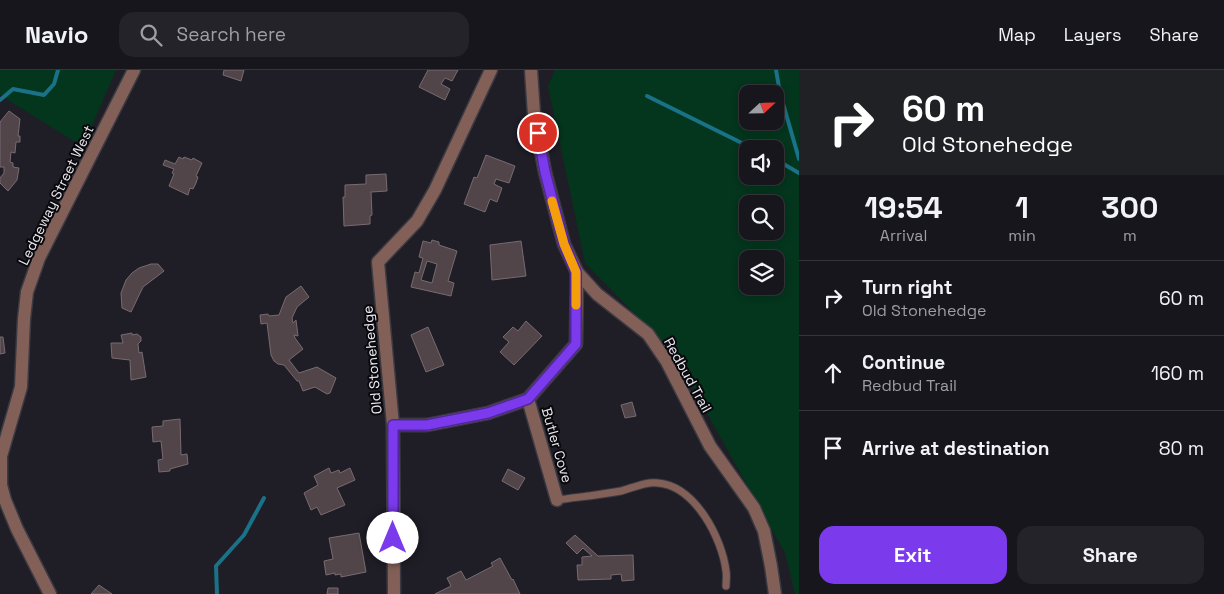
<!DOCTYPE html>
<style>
body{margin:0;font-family:"Space Grotesk",sans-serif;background:#24232a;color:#f1f3f6;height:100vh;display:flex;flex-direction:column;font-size:19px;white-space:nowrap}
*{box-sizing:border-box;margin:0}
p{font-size:16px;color:#9e9fa4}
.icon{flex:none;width:28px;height:28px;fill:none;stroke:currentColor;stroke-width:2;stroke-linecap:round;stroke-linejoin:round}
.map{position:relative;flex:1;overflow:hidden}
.side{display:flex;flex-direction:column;background:#17161d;width:425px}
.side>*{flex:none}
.top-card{background:#202124;color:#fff;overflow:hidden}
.needle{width:32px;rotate:68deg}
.controls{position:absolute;left:739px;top:15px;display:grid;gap:10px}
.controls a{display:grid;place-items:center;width:45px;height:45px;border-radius:10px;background:#17161d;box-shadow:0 2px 8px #0003,0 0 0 1px #36353b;font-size:25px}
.pin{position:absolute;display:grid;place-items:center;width:42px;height:42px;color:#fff;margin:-21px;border:2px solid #fff;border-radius:50%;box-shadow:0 1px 5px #0007}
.me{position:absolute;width:55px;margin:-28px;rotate:0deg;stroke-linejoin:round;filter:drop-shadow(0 0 4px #0008)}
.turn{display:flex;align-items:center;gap:18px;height:105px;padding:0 20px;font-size:22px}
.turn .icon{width:65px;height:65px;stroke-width:2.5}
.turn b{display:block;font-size:35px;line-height:42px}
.eta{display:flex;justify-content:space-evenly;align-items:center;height:85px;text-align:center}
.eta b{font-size:30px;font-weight:700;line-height:35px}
.cta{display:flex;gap:10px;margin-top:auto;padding:10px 20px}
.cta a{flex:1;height:58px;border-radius:15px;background:#7c3aed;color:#fff;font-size:20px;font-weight:700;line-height:58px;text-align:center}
.cta a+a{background:#24232a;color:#f1f3f6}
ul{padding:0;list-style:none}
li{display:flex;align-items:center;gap:15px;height:75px;padding:0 20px;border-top:1px solid #36353b}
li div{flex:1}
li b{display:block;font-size:19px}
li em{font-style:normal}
header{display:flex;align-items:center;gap:30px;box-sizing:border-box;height:70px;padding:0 25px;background:#17161d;border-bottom:1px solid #36353b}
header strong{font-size:24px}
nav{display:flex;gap:28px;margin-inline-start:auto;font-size:18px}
.search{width:350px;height:45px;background:#24232a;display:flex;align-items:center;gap:12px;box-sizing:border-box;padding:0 18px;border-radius:15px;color:#9e9fa4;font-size:19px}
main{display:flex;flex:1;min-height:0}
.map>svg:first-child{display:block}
.green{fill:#04351d;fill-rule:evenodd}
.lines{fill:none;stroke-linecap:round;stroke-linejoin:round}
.stream{stroke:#197287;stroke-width:4}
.building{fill:#51454a;stroke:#776b70;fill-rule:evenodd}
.service-casing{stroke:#3b3a43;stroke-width:9}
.minor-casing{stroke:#3b3a43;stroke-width:15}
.tertiary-casing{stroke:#3b3a43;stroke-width:15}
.service{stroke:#836057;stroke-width:7}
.minor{stroke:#836057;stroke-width:12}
.tertiary{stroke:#836057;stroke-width:12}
.route-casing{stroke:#51269a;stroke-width:12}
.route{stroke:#7c3aed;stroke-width:9}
.slow{stroke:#f59e0b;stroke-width:9}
.labels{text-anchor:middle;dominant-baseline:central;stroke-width:4;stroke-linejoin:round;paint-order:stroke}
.street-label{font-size:14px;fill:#eae9ef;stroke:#09080c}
</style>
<header>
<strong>Navio</strong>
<div class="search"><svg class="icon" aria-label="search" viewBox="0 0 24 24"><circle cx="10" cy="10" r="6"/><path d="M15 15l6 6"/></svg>Search here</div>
<nav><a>Map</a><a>Layers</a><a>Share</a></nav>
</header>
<main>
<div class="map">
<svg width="799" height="524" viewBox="0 0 799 524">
<rect width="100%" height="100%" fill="#1f1e27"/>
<g class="green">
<path d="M 0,0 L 116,0 L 83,77 L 0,25 Z"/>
<path d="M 555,0 L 799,0 L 799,524 L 795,524 L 785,483 L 674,284 L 585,193 L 548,16 ZM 748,24 L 775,24 L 775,51 L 748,51 ZM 748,79 L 775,79 L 775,106 L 748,106 ZM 748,134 L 775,134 L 775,161 L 748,161 ZM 748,189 L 775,189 L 775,216 L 748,216 Z"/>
</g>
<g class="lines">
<g class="stream">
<path d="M 776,0 L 780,23 L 799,89"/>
<path d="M 647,26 L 754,79"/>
<path d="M 0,30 L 13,19 L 44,25 L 54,14 L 58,0"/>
<path d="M 775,89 L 799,103"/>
<path d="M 217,524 L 216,496 L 244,465 L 264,428"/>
</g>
</g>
<g class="building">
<path d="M 224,0 L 244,0 L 241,11 L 223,5 Z"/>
<path d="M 428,0 L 458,0 L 452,11 L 445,8 L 441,14 L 450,19 L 445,30 L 419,17 Z"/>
<path d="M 9,41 L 20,49 L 18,66 L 20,66 L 20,72 L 16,72 L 15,83 L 11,82 L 10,92 L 13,93 L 13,97 L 19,98 L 17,110 L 8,121 L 0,113 L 0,108 L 4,103 L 4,97 L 0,97 L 0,52 Z"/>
<path d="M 486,85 L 515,96 L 509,113 L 496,109 L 494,114 L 502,118 L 497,132 L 490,129 L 485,142 L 464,134 L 474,107 L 477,108 Z"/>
<path d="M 179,87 L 183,89 L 184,87 L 192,90 L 193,88 L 202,93 L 196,106 L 198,107 L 196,113 L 193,119 L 190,118 L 188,125 L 169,116 L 174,104 L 172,103 L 174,99 L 163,95 L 165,90 L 175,94 Z"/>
<path d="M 386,104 L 387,121 L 371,122 L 372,145 L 370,146 L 370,154 L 344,156 L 343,127 L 345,127 L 345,115 L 366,114 L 366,105 Z"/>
<path d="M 432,170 L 439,172 L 439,175 L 457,181 L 448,211 L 454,213 L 451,226 L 411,217 L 415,202 L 419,203 L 423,188 L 419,187 L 423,171 L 431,173 ZM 427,191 L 437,194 L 432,213 L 421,210 Z"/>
<path d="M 521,171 L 526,206 L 492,210 L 490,175 Z"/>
<path d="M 151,194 L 158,194 L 164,201 L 143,217 L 131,242 L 122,238 L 121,223 L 126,210 L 132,203 L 139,198 Z"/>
<path d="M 301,216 L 309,227 L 297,237 L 292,248 L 293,253 L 296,250 L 298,266 L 294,265 L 295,268 L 303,279 L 289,290 L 299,303 L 317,297 L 336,308 L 330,323 L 327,324 L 315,317 L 303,321 L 299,311 L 297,311 L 284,295 L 278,294 L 274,291 L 271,285 L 267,253 L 261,254 L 260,245 L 268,244 L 269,246 L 279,245 L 286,227 Z"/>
<path d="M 526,251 L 542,266 L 514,295 L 500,282 L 509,272 L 503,267 L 513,257 L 518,261 Z"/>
<path d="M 428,257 L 444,295 L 426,302 L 411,265 Z"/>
<path d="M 132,263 L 132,265 L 137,264 L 141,267 L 141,271 L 138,274 L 139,283 L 142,282 L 146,307 L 131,310 L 130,290 L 112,288 L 111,273 L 123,273 L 121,265 Z"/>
<path d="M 0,267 L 3,267 L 5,283 L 0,284 Z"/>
<path d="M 632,332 L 636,346 L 625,348 L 621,335 Z"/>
<path d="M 180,349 L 181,385 L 187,384 L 188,394 L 170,399 L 170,401 L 159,402 L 158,390 L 163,389 L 161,371 L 153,372 L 152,357 L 163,356 L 163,351 Z"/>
<path d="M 329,398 L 331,403 L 339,400 L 340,403 L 350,398 L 355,410 L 337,418 L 345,435 L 321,445 L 317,437 L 311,440 L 304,423 L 318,415 L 314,406 Z"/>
<path d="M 508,399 L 525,408 L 518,420 L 502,411 Z"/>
<path d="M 359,463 L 366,502 L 341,507 L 341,504 L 335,505 L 335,503 L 326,505 L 324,491 L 333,489 L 329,468 Z"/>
<path d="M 575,465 L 598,486 L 633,485 L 634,510 L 622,511 L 621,504 L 611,505 L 611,509 L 578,510 L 577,495 L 582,495 L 582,487 L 592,486 L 583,478 L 577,484 L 566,473 Z"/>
<path d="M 500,488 L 512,510 L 513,509 L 520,524 L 435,524 L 451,516 L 447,508 L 461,501 L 466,510 L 493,496 L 491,493 Z"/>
<path d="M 99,515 L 112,524 L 91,524 Z"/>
<path d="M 328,518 L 338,518 L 338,524 L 327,524 Z"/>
</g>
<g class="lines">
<g class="service-casing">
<path id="service" d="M 557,430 C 578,427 600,425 621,421 C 632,418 647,411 658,413 C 695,416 722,468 726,501 C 727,506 726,511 726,516"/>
</g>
<g class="minor-casing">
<g id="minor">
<path d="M 528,329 L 557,430"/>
<path d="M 393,355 L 427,355 L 488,343 L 528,329 L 576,274 L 577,202"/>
<path d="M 50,524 L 17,459 L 5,430 L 1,415 L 1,386 L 21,317 L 24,249 L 27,222 L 39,188 L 134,0"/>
<path d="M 394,524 L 393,355 L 378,192 L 417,151 L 435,120 L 491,0"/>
</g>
</g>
<g class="tertiary-casing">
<path id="tertiary" d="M 531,0 L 534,44 L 545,102 L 564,174 L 577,202 L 597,224 L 648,264 L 667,292 L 710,376 L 754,438 L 764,461 L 771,496 L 775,524"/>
</g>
<use href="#service" class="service"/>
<use href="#minor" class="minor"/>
<use href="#tertiary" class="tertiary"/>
</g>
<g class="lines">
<g class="route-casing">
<path id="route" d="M 393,468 L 393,355 L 427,355 L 488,343 L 528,329 L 576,274 L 576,202 L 564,174 L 545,102 L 538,63"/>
</g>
<use href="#route" class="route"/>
<path class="slow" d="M 552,131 L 564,174 L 576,202 L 576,235"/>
</g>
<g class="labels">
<g class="street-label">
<text transform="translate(56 125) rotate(-64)">Ledgeway Street West</text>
<text transform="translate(372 290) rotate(-95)">Old Stonehedge</text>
<text transform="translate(688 305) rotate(61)">Redbud Trail</text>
<text transform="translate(557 375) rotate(74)">Butler Cove</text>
</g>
</g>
</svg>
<div class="controls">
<a><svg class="needle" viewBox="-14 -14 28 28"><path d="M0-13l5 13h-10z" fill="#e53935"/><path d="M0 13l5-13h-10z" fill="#9e9fa4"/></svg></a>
<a><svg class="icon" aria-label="sound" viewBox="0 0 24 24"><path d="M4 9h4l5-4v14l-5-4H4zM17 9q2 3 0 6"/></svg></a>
<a><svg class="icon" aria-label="search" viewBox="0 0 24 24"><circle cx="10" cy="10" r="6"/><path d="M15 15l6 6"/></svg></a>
<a><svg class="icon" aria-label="layers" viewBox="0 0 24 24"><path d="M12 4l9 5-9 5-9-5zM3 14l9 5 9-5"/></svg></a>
</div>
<div class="pin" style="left:538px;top:63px;background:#d93025"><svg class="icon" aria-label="arrive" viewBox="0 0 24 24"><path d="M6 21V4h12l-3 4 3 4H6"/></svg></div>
<svg class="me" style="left:393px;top:468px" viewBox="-20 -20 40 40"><circle r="19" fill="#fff"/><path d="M0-13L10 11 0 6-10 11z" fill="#7c3aed"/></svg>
</div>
<section class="side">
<div class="top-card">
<div class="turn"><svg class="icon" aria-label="right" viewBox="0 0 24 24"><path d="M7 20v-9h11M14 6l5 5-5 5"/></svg><div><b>60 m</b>Old Stonehedge</div></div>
</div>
<div class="eta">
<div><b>19:54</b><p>Arrival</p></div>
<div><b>1</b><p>min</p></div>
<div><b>300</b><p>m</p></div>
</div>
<ul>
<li><svg class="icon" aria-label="right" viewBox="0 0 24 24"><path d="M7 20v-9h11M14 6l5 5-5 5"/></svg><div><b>Turn right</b><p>Old Stonehedge</p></div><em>60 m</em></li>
<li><svg class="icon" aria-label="ahead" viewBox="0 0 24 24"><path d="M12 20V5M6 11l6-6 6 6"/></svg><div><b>Continue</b><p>Redbud Trail</p></div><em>160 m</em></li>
<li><svg class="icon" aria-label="arrive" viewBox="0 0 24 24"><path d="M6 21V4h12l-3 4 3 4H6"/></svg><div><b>Arrive at destination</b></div><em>80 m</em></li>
</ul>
<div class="cta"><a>Exit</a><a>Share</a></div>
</section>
</main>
